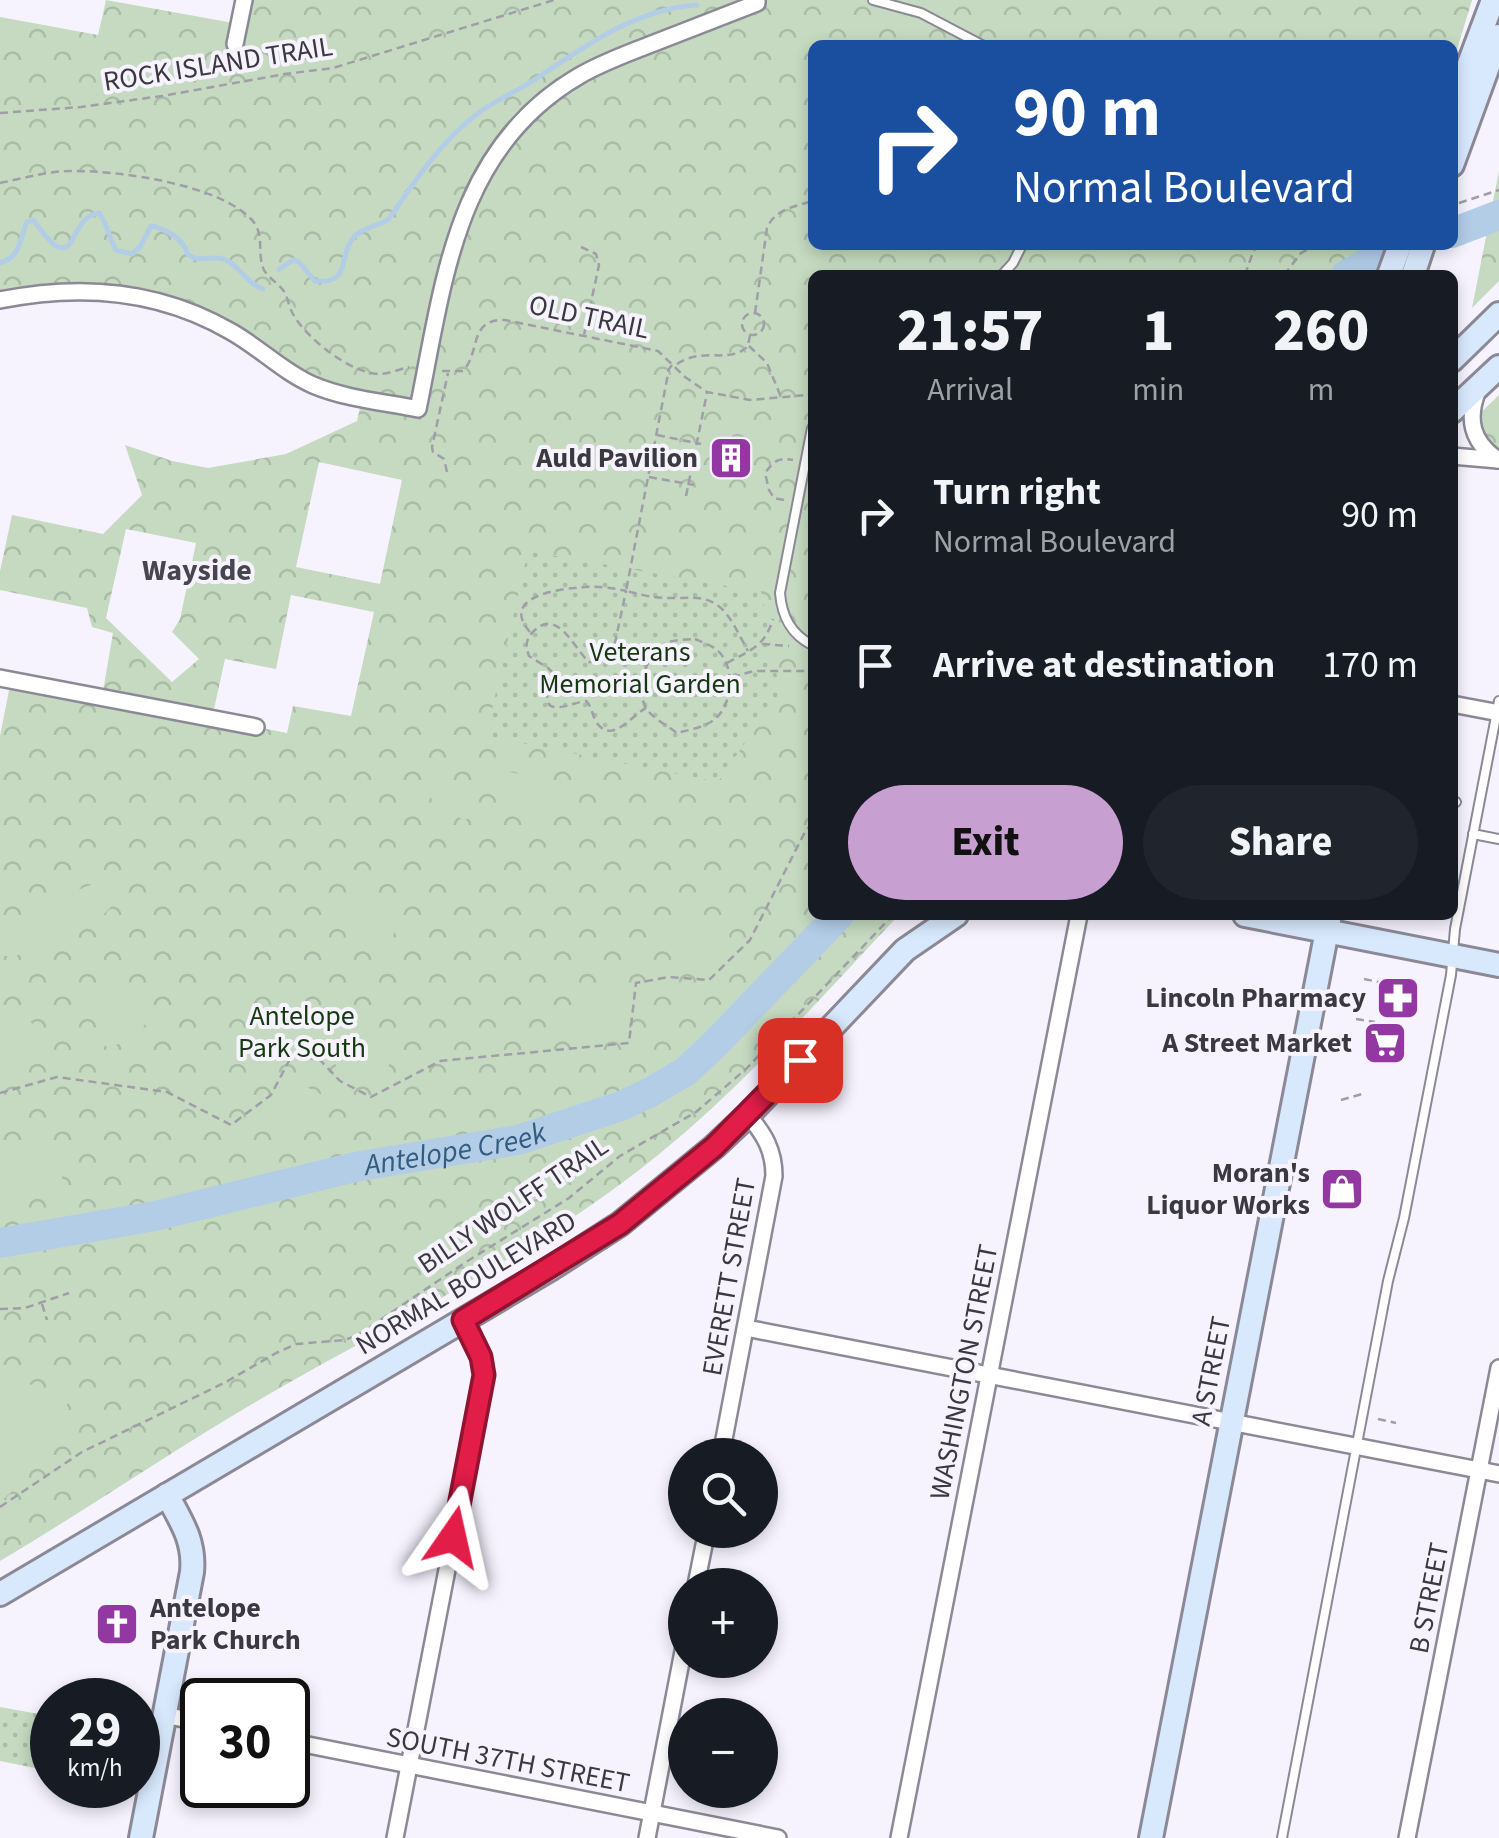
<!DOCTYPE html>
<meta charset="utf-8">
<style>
body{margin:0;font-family:"Source Sans 3",sans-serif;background:#20242c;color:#f1f3f6;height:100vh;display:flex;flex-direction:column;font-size:38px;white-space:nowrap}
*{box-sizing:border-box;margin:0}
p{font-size:32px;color:#9ea1a6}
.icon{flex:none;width:55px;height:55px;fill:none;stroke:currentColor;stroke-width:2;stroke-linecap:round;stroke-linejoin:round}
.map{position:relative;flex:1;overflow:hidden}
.panel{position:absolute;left:808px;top:270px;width:650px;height:650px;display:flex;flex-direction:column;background:#171b24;border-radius:15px;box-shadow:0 5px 15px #0003}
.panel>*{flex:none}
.guide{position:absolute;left:808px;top:40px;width:650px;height:210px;border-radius:15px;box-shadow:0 5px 15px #0003;background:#1a4fa0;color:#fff;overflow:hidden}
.fabs{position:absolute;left:668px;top:1438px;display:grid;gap:20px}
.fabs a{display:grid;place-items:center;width:110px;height:110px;border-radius:50%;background:#171b24;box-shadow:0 5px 15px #0003;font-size:50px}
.speed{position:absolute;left:30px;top:1678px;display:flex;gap:20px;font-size:50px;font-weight:700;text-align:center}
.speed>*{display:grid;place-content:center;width:130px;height:130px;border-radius:50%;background:#171b24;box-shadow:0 5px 15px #0003;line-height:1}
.speed small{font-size:25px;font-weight:400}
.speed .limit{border:5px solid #111;border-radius:15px;background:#fff;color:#111}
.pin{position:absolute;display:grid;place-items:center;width:85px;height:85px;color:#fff;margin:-42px;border-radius:20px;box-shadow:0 5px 15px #0006}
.me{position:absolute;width:110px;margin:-55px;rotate:11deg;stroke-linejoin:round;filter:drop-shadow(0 0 8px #0008)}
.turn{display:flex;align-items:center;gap:35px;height:210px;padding:0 40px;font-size:45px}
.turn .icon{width:130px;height:130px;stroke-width:2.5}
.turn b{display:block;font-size:70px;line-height:85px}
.eta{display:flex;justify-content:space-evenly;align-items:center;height:170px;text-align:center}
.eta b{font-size:60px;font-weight:800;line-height:70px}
.cta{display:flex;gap:20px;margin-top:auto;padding:20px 40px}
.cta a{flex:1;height:115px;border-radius:60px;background:#c79fd1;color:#111;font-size:40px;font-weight:800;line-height:115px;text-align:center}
.cta a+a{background:#20242c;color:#f1f3f6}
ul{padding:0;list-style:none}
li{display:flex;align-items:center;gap:30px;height:150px;padding:0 40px}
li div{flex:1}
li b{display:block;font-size:38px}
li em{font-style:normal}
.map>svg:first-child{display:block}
.park{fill:url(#park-crowns);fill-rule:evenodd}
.garden{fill:url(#garden-dots)}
.pitch{fill:#c5dac1}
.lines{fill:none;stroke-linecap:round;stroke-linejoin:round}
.stream{stroke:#b3cde7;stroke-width:5}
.river{stroke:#b3cde7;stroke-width:30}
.lane-casing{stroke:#8c8996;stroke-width:12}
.street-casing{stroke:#8c8996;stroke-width:20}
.secondary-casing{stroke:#8c8996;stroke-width:28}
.path{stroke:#a09ea7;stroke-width:2.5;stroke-dasharray:8 5;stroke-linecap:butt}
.lane{stroke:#fff;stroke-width:8}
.street{stroke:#fff;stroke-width:15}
.secondary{stroke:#d9e9fd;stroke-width:22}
.route-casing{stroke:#92132f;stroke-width:25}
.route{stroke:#e11d48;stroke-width:18}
.labels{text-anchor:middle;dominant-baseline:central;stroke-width:8;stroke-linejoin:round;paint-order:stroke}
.street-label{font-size:28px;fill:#3a393f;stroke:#f6f3ff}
.poi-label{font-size:28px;font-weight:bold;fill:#3a393f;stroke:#f6f3ff;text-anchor:end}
.park-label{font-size:28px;fill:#173912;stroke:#f6f3ff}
.neighbourhood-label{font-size:30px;font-weight:bold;fill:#474550;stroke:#f6f3ff}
.water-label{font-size:30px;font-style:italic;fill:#325c80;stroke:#f6f3ff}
</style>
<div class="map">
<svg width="1499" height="1838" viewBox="0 0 1499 1838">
<defs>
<pattern id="park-crowns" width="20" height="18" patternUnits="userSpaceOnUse" patternTransform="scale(2.5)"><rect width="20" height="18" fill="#c5dac1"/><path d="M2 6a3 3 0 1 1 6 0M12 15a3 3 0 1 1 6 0" fill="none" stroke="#aabca7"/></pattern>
<pattern id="garden-dots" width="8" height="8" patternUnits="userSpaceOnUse" patternTransform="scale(2.5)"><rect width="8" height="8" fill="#c5dac1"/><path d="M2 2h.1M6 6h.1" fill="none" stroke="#aabca7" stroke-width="1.8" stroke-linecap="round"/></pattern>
</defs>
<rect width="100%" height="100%" fill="#f6f3ff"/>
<g class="park">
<path d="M 106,0 L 239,24 L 244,0 L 1472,0 L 1453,63 L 1452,45 L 812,45 L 812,245 L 1383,245 L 1372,275 L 812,275 L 812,915 L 899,915 C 821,997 746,1084 658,1155 C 540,1251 402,1318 271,1393 C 179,1446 91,1507 0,1561 L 0,736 L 11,680 L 102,697 L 113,633 L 92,627 L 87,608 L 0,590 L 0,571 L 12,515 L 103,534 L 142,495 L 125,445 L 172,461 L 208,468 L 286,454 L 357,421 L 362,399 L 329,390 L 229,331 L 115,293 L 0,300 L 0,17 L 98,35 ZM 319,462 L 402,480 L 380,584 L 296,567 ZM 126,529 L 196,543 L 180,619 L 172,632 L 199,659 L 172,682 L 106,618 ZM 291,595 L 374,612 L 351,716 L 293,706 L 287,733 L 212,718 L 225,659 L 276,669 Z"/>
<path d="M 1499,171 L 1499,281 L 1472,308 Z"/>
<path d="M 1499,395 L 1499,460 L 1472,421 Z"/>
</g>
<g class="garden">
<path d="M 528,551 L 761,592 L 780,692 L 718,782 L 486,736 Z"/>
<path d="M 0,1707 L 50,1716 L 40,1769 L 0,1761 Z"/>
</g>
<g class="pitch">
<path d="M 510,772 C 529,775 552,785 564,799 L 563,807 L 552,814 L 532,811 L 503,789 L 501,781 L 503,774 Z"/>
<path d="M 438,786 C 452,788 473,795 479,809 L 477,816 L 464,820 L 435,806 L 429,794 L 434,787 Z"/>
<path d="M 105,880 C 131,883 117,902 105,913 C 81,927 28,963 0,955 L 1,938 C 28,911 69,892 105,880 Z"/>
<path d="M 367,898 L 390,900 L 396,906 L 396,929 L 390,941 C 374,944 348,937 336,926 C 332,903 348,900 367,898 Z"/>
<path d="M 678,912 L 688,912 L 727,933 C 748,962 702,990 683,969 C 674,960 668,944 663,932 L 668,917 Z"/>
<path d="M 122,986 C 137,987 157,1001 148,1020 C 142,1032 120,1046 107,1047 L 100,1041 L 89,1000 L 97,991 Z"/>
<path d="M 611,991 L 623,994 L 629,1001 L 625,1036 C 616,1043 578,1049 571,1037 C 559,1020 598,995 611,991 Z"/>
<path d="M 10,1010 C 25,1013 36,1022 36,1038 L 26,1049 L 0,1058 L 0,1011 Z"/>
<path d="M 352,1026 C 371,1030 397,1042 389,1065 C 385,1075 382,1080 374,1086 C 366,1087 357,1087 350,1083 C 331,1070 321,1031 352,1026 Z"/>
<path d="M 295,1088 L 309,1088 L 322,1095 L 321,1114 C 310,1129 291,1137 273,1134 L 269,1126 C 271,1109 279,1096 295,1088 Z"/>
<path d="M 50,1152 L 60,1159 C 62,1167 65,1177 59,1184 C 49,1193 12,1197 0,1194 L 0,1160 L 18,1153 Z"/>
<path d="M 0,1372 L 69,1400 C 53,1439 33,1475 0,1502 Z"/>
</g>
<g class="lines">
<g class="stream">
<path d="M 0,263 C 22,256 19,240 27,222 L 33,220 C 39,227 48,241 56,246 C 77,257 71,217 99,213 C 108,225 109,238 116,250 L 132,254 L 140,247 L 151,226 C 162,228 178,236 184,246 C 186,248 186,251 187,253 C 195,263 208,257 218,258 C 236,259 246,284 263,289"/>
<path d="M 279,269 L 293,260 L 299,262 L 315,281 C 352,285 338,256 353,238 C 362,227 378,227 389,219 C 412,185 440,143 472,118 C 490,103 512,94 531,82 C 583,48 634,9 697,5"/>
</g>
<g class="river">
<path d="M 1452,233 L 1499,215"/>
<path d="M 1346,275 L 1382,255"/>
<path id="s1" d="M 0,1243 L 155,1216 L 355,1167 L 518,1140 L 621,1106 L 651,1092 L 686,1071 L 713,1046 L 839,915"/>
</g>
<g class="lane-casing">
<g id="lane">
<path d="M 873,0 L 921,13 L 982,45"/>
<path d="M 1002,275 L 1013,263 L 1022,245"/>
<path d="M 812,645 C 791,634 782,617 780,593 L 812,428"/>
<path d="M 1452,805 L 1456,802"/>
<path d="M 1473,834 L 1499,839"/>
<path d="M 1282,1838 L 1388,1281 L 1404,1218 L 1451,975 L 1455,929 L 1499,701"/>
</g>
</g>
<g class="street-casing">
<g id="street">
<path d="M 235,44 L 244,0"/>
<path d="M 0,300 C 79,284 159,290 230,331 C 259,347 283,372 313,385 C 346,399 384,402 418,409 C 444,282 455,148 579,76 C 601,63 626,54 649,45 C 685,31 721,17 757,3 L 757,0"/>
<path d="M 1478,390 C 1466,420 1472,442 1498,460"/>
<path d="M 1452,456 L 1498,460"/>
<path d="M 0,678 L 256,727"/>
<path d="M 1452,704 L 1499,713"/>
<path d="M 746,1328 L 1499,1474"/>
<path d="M 721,1455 L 774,1176 C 774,1150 764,1134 748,1115"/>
<path d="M 696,1585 L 707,1530"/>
<path d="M 165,1715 L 202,1723"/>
<path d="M 288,1741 L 778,1838"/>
<path d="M 395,1838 L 483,1384 L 481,1357 L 463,1320"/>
<path d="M 647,1838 L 685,1641"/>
<path d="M 899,1838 L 1079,915"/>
<path d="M 1407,1838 L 1499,1368"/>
</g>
</g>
<g class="secondary-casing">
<g id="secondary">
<path d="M 1452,109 L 1493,0"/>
<path d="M 1452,165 L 1499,36"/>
<path d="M 1389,275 L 1400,245"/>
<path d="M 1413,275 L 1423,245"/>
<path d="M 1452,360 L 1499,314"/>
<path d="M 1452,411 L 1499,367"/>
<path d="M 1245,915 L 1499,965"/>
<path d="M 0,1594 L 550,1269 L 620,1224 L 714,1147 L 748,1115 L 905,950 L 956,915"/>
<path d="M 141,1838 L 192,1572 C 195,1541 181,1521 167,1495"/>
<path d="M 1151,1838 L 1330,915"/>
</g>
</g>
<g class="path">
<path d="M 0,113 L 81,107 L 162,96 L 285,74 L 333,68 L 554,0"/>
<path d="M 0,183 C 25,178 51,170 76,171 C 122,171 219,185 251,219 C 266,234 256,253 264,270 C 269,279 280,284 285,293 C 288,299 289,307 293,314 C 306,338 350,373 379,374 C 389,374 400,369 409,367"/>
<path d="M 1459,203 L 1499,190"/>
<path d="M 1087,245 L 1091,246"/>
<path d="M 581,247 L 596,254 L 599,265 L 584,335"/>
<path d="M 1245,275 L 1253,252 L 1258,245"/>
<path d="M 1284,275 L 1301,253 L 1317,245"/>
<circle cx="753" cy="324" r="11"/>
<path d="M 755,313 L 767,228 C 775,209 794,207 812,201"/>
<path d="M 749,346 L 767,363 L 781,397"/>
<path d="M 677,364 C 704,346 729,365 748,346 L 750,335"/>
<path d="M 672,365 L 669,369 L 626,591 C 639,594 653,598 667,598 C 687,599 705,593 722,609 C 733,620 740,637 748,651"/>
<path d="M 442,371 L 463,371 C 481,352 468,319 505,320 L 658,351 L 685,377 L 707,392 L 750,400 L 807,395"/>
<path d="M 657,435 L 701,444"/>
<path d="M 447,472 L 444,459 L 433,452 L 432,447 L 448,373"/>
<path d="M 649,477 L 694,485"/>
<path d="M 686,496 L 707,393"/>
<path d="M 784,500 L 774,498 L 769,490 L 765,473 C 774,461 778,457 793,460"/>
<path d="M 530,632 C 498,596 562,588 586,587 C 599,586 613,588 626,591 L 615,643 L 647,661"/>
<path d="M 695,639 C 702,642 711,645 717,650 C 737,667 733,711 709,723 C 700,728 688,730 677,733 C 668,726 652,718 646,708 C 635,688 646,656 664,644 C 673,639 685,640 695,639 Z"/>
<path d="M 615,643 L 595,662 L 589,662 C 574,649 557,605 532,633 C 525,640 526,647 529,656 L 548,668 L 553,673 C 552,679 549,684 548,690 C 541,720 573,702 586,701 C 593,708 591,714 597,723 C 612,745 633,714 646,708"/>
<path d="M 762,644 L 789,646"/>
<path d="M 727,663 C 751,650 765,646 773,619"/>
<path d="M 732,677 L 754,671 L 812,671"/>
<path d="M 1364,979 L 1383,983 L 1386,987"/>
<path d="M 1356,1019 L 1375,1022"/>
<path d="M 0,1093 L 57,1077 L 167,1092 L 231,1125 L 271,1095 L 292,1055 L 320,1060 L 340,1081 L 371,1097 L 440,1061 L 629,1043 L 636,983 L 669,977 L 709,980 L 750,940 L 806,830 L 812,825"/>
<path d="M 1341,1100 L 1362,1094"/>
<path d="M 42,1304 L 47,1320"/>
<path d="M 0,1309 L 25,1308 L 69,1293"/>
<path d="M 1378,1419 L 1396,1423"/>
<path d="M 0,1507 L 82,1452 L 224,1383 L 276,1353 L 296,1344 L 345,1340 L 358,1335 L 466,1262 L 569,1198 L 620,1156 L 696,1112 L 746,1069 L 893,915"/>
</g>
<use href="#lane" class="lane"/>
<use href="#street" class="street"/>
<use href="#secondary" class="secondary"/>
</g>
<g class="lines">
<g class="route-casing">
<path id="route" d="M 453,1537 L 484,1375 L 481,1357 L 463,1320 L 620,1224 L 714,1147 L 800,1060"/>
</g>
<use href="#route" class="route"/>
</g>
<defs>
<g id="building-square" transform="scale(2.25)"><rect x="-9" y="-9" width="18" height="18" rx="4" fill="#9338a3" stroke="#f6f3ff"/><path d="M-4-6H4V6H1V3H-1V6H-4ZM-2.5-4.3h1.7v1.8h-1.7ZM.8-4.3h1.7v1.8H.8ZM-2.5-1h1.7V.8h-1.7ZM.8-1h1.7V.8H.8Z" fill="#fff"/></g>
<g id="pharmacy-square" transform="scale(2.25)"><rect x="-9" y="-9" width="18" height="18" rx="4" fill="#9338a3" stroke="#f6f3ff"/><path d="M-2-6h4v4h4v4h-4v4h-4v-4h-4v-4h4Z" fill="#fff"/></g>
<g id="supermarket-square" transform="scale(2.25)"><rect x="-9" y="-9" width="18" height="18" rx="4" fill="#9338a3" stroke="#f6f3ff"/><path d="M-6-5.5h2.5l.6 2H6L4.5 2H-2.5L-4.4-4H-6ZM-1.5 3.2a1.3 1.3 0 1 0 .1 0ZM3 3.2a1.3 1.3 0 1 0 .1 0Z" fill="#fff"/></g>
<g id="shop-square" transform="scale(2.25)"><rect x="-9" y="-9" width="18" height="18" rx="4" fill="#9338a3" stroke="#f6f3ff"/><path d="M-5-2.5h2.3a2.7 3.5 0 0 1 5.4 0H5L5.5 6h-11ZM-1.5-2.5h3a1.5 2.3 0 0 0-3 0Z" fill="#fff"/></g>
<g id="church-square" transform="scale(2.25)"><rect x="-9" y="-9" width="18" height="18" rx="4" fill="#9338a3" stroke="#f6f3ff"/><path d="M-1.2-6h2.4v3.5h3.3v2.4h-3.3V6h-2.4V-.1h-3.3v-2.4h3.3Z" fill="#fff"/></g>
</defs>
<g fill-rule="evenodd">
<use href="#building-square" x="731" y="458"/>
<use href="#pharmacy-square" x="1398" y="998"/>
<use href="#supermarket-square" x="1385" y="1043"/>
<use href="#shop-square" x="1342" y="1189"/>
<use href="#church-square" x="117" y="1624"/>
</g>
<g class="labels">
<g class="street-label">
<text transform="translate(218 64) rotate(-9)">ROCK ISLAND TRAIL</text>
<text transform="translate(589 317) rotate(12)">OLD TRAIL</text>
<text transform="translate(513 1205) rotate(-34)">BILLY WOLFF TRAIL</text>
<text transform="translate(729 1277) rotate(-80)">EVERETT STREET</text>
<text transform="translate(466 1283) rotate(-31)">NORMAL BOULEVARD</text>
<text transform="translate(1211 1371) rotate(-79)">A STREET</text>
<text transform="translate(964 1372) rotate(-79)">WASHINGTON STREET</text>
<text transform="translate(1429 1598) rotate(-79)">B STREET</text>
<text transform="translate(508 1760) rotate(11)">SOUTH 37TH STREET</text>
</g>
<g class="poi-label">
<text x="698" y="458">Auld Pavilion</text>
<text x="1366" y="998">Lincoln Pharmacy</text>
<text x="1352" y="1043">A Street Market</text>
<text x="1310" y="1173">Moran's<tspan x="1310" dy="32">Liquor Works</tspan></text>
<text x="150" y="1608" text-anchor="start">Antelope<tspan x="150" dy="32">Park Church</tspan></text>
</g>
<g class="park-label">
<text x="640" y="652">Veterans<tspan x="640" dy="32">Memorial Garden</tspan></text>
<text x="302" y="1016">Antelope<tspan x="302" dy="32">Park South</tspan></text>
</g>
<g class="neighbourhood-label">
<text x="197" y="570">Wayside</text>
</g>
<g class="water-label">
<text stroke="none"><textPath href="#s1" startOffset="465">Antelope Creek</textPath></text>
</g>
</g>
</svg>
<div class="fabs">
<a><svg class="icon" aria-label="search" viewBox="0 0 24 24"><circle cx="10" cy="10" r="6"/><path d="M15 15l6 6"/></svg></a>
<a>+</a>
<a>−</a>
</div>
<div class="speed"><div>29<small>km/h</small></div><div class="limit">30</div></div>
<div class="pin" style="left:800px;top:1060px;background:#d93025"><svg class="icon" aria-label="arrive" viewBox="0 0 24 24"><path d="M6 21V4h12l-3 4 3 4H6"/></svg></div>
<svg class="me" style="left:453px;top:1537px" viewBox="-20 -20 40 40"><path d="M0-17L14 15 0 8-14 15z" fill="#e11d48" stroke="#fff" stroke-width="4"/></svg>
<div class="guide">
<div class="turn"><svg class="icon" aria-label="right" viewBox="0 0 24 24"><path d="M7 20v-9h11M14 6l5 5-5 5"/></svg><div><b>90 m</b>Normal Boulevard</div></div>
</div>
<section class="panel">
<div class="eta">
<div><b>21:57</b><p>Arrival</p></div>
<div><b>1</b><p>min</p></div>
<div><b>260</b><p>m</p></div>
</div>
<ul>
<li><svg class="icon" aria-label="right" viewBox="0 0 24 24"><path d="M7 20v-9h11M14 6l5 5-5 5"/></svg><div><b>Turn right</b><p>Normal Boulevard</p></div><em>90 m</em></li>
<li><svg class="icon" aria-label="arrive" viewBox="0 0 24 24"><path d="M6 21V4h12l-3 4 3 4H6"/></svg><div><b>Arrive at destination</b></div><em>170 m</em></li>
</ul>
<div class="cta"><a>Exit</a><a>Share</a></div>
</section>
</div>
